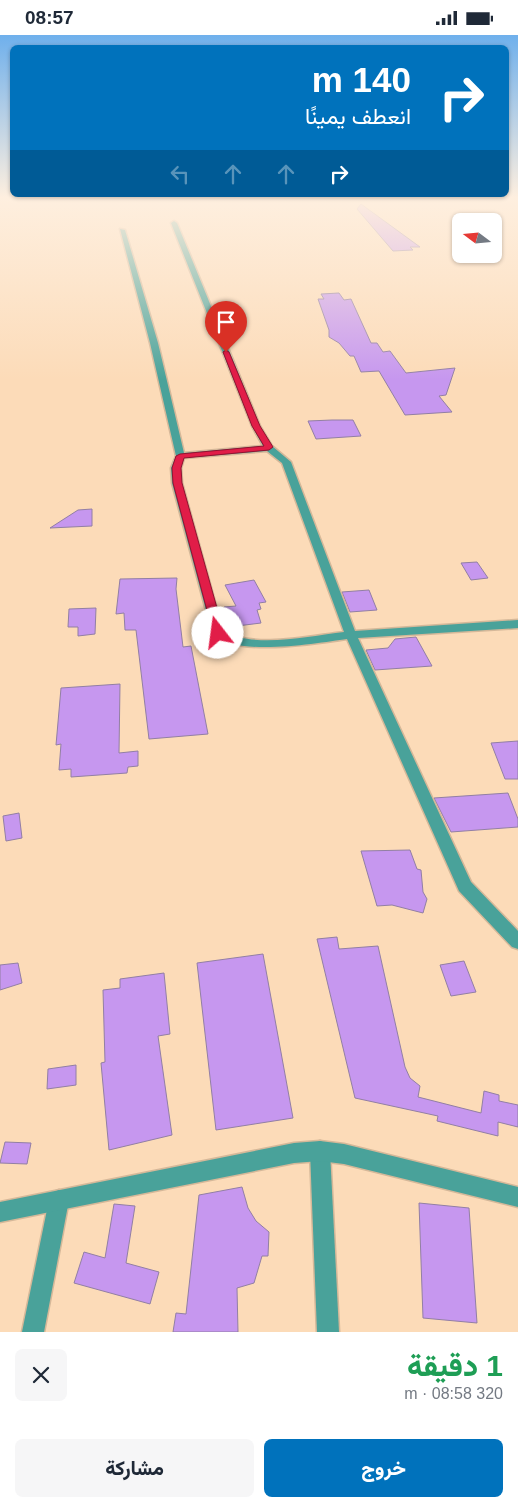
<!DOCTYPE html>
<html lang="ar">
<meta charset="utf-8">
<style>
body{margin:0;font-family:Helvetica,Vazirmatn,sans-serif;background:#f6f6f7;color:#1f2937;direction:rtl;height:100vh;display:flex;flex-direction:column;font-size:19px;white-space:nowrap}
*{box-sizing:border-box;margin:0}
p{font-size:16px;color:#747a83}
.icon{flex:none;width:28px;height:28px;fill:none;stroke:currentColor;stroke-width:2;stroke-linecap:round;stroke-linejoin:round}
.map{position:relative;height:1297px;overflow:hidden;direction:ltr}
.sheet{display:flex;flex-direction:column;background:#fff;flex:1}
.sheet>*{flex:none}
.banner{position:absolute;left:10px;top:10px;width:499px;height:152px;border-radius:8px;box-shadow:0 1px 4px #0004;direction:rtl;background:#0072bc;color:#fff;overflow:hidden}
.needle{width:32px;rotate:286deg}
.fabs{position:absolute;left:452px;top:178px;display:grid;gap:10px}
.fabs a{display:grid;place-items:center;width:50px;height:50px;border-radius:8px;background:#fff;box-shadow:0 1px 4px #0004;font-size:25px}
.pin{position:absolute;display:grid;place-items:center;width:42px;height:42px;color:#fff;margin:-51px -21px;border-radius:50% 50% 50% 0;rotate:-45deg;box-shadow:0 0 5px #0007}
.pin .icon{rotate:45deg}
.me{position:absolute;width:55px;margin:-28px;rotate:345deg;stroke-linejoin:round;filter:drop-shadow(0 0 4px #0008)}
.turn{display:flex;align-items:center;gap:18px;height:105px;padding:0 15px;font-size:22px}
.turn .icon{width:65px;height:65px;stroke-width:2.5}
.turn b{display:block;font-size:35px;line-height:42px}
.lanes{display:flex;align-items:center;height:48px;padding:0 15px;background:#0003;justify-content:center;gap:25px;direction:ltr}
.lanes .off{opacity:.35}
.round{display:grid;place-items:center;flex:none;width:52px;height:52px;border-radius:8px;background:#f6f6f7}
.head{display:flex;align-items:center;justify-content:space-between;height:85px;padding:0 15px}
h1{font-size:30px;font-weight:800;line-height:38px;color:#1e9e55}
.primary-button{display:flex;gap:10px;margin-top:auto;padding:10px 15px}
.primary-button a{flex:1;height:58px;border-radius:8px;background:#0072bc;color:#fff;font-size:20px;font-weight:800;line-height:58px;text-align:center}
.primary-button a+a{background:#f6f6f7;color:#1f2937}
.status{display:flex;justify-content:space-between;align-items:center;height:35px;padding:0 25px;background:#fff;direction:ltr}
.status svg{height:14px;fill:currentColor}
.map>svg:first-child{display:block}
.building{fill:#c697ef;stroke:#927fa4}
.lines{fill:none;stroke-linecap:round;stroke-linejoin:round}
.minor-casing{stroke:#d5b899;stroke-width:3}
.tertiary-casing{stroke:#d5b899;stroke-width:3}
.minor{fill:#49a29a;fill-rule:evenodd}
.tertiary{fill:#49a29a;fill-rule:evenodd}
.route{fill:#e11d48;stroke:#92132f}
</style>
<div class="status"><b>08:57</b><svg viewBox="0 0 49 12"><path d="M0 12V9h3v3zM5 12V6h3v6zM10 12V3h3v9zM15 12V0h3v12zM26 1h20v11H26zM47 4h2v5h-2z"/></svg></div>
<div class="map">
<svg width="518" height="1297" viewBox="0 0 518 1297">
<rect width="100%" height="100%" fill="#fcdbb8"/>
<g class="building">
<path d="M 361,169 L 420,212 L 410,212 L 413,215 L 393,216 L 357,174 Z"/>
<path d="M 339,258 L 344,265 L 351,264 L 371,308 L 377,308 L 383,317 L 390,316 L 406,338 L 455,333 L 446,360 L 439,361 L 452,377 L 405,380 L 379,336 L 361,337 L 354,321 L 350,321 L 339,308 L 329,302 L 329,295 L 318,264 L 324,264 L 321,259 Z"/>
<path d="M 332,385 L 353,385 L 361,401 L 316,404 L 308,386 Z"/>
<path d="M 92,474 L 92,491 L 50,493 L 78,475 Z"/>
<path d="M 477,527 L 488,543 L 471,545 L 461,528 Z"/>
<path d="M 177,543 L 176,554 L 183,612 L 191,611 L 208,699 L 149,704 L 136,595 L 125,595 L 124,578 L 116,579 L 120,544 Z"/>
<path d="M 254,545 L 266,567 L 259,568 L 261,574 L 257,575 L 261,588 L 229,592 L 224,572 L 236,571 L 225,550 Z"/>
<path d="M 369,555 L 377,575 L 350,577 L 342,557 Z"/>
<path d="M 96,573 L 95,599 L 78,601 L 78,592 L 68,592 L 69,574 Z"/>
<path d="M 416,602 L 432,631 L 375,635 L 366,615 L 388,613 L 395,604 Z"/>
<path d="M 120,649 L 119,718 L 138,716 L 138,731 L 128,732 L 127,738 L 71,742 L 71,734 L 59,735 L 61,709 L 56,710 L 61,653 Z"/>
<path d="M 518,706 L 518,744 L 505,744 L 491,708 Z"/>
<path d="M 508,758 L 518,784 L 518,792 L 451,797 L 434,763 Z"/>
<path d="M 19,778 L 22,803 L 6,806 L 3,781 Z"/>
<path d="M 410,815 L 417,834 L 421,835 L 423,857 L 427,864 L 423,878 L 392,870 L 377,871 L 361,816 Z"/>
<path d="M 337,902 L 339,914 L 378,911 L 405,1032 L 410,1043 L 420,1051 L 418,1062 L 481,1078 L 484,1056 L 499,1060 L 499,1066 L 518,1070 L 518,1092 L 498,1087 L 498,1101 L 437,1086 L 438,1081 L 355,1063 L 317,904 Z"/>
<path d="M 263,919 L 293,1083 L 216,1095 L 197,928 Z"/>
<path d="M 464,926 L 476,957 L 451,961 L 440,930 Z"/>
<path d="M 18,928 L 22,948 L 0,955 L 0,930 Z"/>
<path d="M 164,938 L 170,999 L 158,1001 L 172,1100 L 109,1115 L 101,1028 L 105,1027 L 103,955 L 120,953 L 120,944 Z"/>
<path d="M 76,1030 L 76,1050 L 47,1054 L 48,1034 Z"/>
<path d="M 5,1107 L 31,1108 L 27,1129 L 0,1128 Z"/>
<path d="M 242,1152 L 248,1173 L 256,1186 L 269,1197 L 268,1221 L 262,1221 L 254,1248 L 237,1253 L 238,1297 L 173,1297 L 176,1278 L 186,1279 L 199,1160 Z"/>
<path d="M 419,1168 L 469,1173 L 477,1288 L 423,1283 Z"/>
<path d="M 114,1169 L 135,1171 L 126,1228 L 159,1237 L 150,1269 L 74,1248 L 84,1217 L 105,1223 Z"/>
</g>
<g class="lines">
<g class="minor-casing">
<g id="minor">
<path d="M 174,186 L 177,188 L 260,391 L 272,411 L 291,427 L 355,596 L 518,585 L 518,593 L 358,603 L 471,847 L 518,896 L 518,914 L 512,912 L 459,856 L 347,604 C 317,608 233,623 212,598 L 172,448 L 171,433 L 176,421 L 150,308 L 120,194 L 125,195 L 158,308 L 184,418 L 263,411 L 252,391 L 171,188 ZM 267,416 L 282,428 L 344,597 C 309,601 255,614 223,596 L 182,448 L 181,433 L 184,423 Z"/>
<path d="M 320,1106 L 327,1109 L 330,1116 L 339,1297 L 317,1297 L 310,1116 L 313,1109 Z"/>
<path d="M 59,1155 L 66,1158 L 69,1165 L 44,1297 L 22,1297 L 49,1165 L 52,1158 Z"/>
</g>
</g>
<g class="tertiary-casing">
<path id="tertiary" d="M 320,1106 L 344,1109 L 518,1152 L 518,1172 L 344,1129 L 320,1126 L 294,1128 L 0,1187 L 0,1167 L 294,1108 Z"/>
</g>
<use href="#minor" class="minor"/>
<use href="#tertiary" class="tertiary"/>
</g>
<linearGradient id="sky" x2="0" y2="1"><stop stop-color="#6fb0ec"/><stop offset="0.47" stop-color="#feefdf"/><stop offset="1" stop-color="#feefdf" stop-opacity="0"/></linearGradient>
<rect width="518" height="345" fill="url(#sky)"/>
<path class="route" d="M 226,315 L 229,317 L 260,391 L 273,412 L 269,415 L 184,423 L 181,433 L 182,448 L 224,598 L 218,601 L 213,598 L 173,448 L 172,433 L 176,421 L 180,419 L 264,411 L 252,391 L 223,317 Z"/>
</svg>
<div class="fabs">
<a><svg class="needle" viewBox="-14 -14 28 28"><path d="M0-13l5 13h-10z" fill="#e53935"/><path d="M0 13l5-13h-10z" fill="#747a83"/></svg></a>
</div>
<div class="pin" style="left:226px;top:317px;background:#d93025"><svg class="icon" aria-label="arrive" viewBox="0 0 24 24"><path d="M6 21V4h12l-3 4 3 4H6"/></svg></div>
<svg class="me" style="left:218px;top:598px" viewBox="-20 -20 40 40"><circle r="19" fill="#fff"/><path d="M0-13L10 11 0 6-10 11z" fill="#e11d48"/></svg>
<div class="banner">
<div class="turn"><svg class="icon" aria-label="right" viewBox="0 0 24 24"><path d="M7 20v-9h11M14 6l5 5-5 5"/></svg><div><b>140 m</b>انعطف يمينًا</div></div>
<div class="lanes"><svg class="icon off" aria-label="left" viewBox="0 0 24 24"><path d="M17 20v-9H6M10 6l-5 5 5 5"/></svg><svg class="icon off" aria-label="ahead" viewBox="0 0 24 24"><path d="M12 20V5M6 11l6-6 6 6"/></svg><svg class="icon off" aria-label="ahead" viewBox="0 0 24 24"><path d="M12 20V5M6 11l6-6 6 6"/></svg><svg class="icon" aria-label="right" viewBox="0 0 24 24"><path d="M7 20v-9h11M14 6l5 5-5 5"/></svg></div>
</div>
</div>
<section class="sheet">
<div class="head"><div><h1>1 دقيقة</h1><p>320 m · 08:58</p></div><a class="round"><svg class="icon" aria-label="close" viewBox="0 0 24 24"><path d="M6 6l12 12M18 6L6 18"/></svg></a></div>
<div class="primary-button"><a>خروج</a><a>مشاركة</a></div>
</section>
